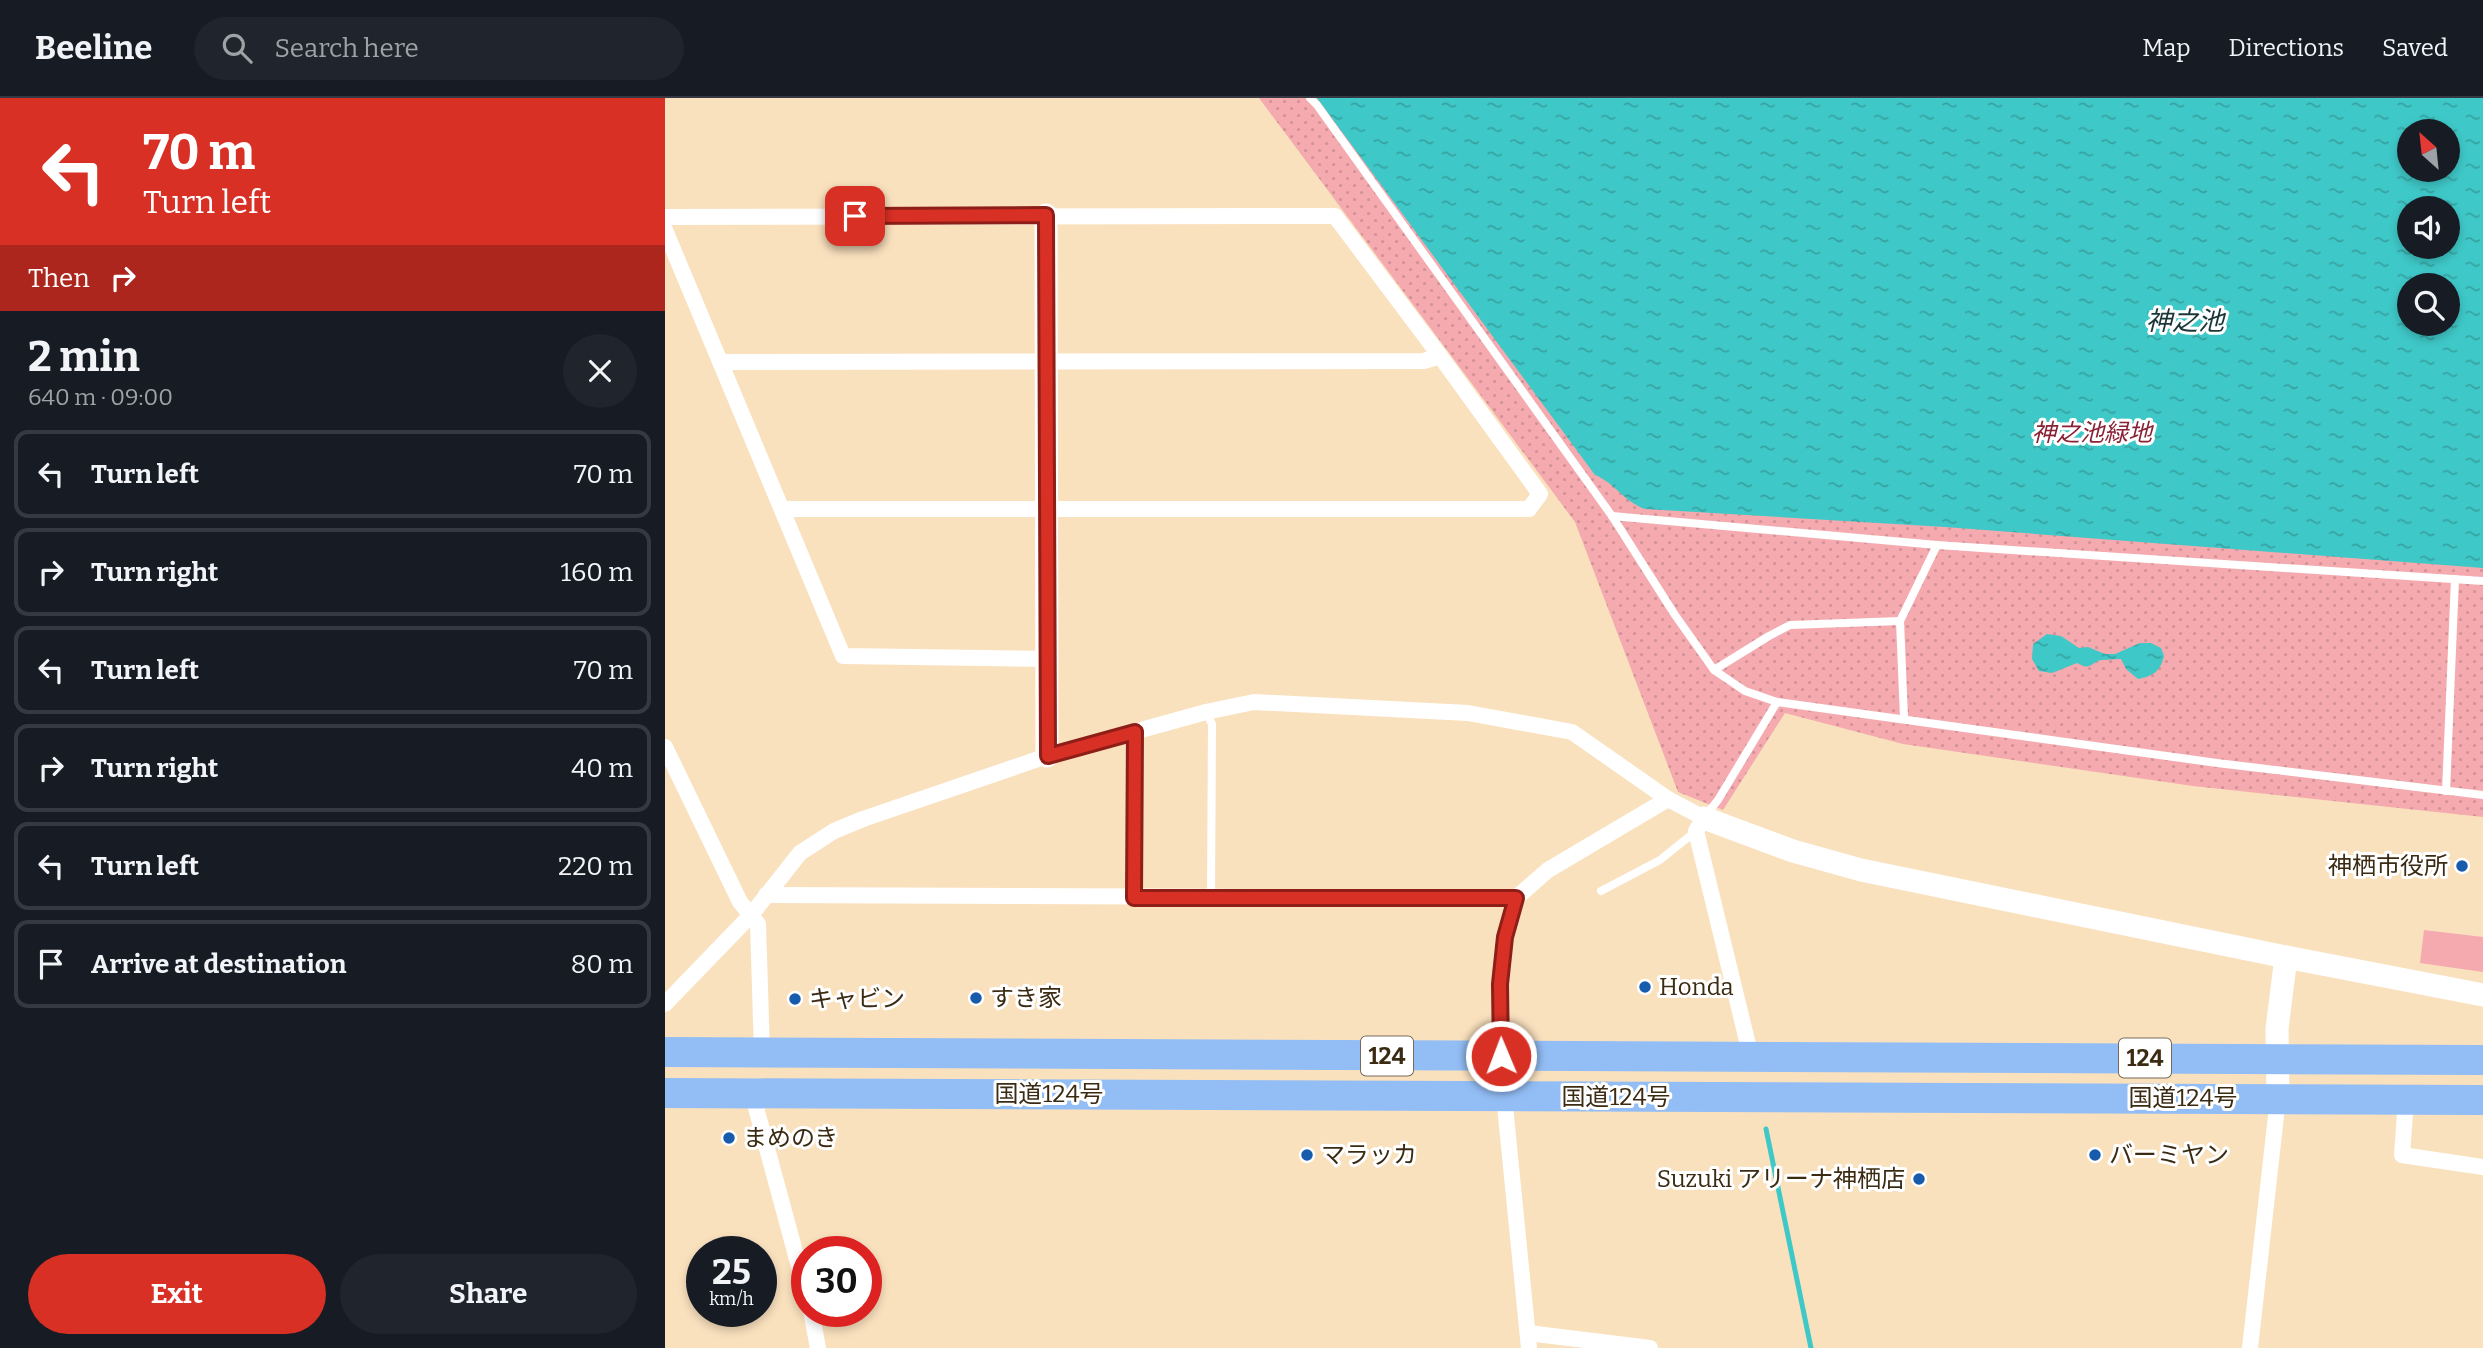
<!DOCTYPE html>
<meta charset="utf-8">
<style>
body{margin:0;font-family:Bitter,"Noto Sans JP",serif;background:#20242c;color:#f1f3f6;height:100vh;display:flex;flex-direction:column;font-size:26px;white-space:nowrap}
*{box-sizing:border-box;margin:0}
p{font-size:23px;color:#9ea1a6}
.icon{flex:none;width:38px;height:38px;fill:none;stroke:currentColor;stroke-width:2;stroke-linecap:round;stroke-linejoin:round}
.map{position:relative;flex:1;overflow:hidden}
.details{display:flex;flex-direction:column;background:#171b24;width:665px}
.details>*{flex:none}
.banner{background:#d93025;color:#fff;overflow:hidden}
.needle{width:46px;rotate:333deg}
.controls{position:absolute;left:1732px;top:21px;display:grid;gap:14px}
.controls a{display:grid;place-items:center;width:63px;height:63px;border-radius:50%;background:#171b24;box-shadow:0 4px 10px #0003;font-size:35px}
.speed{position:absolute;left:21px;top:1138px;display:flex;gap:14px;font-size:35px;font-weight:700;text-align:center}
.speed>*{display:grid;place-content:center;width:91px;height:91px;border-radius:50%;background:#171b24;box-shadow:0 4px 10px #0003;line-height:1}
.speed small{font-size:18px;font-weight:400}
.speed .limit{border:10px solid #d22;background:#fff;color:#111}
.pin{position:absolute;display:grid;place-items:center;width:60px;height:60px;color:#fff;margin:-30px;border-radius:14px;box-shadow:0 4px 10px #0006}
.me{position:absolute;width:77px;margin:-38px;rotate:359deg;stroke-linejoin:round;filter:drop-shadow(0 0 5px #0008)}
.turn{display:flex;align-items:center;gap:24px;height:147px;padding:0 28px;font-size:32px}
.turn .icon{width:91px;height:91px;stroke-width:2.5}
.turn b{display:block;font-size:49px;line-height:60px}
.then{display:flex;align-items:center;height:66px;padding:0 28px;background:#0003;gap:14px;font-size:26px}
.round{display:grid;place-items:center;flex:none;width:74px;height:74px;border-radius:37px;background:#20242c}
.overview{display:flex;align-items:center;justify-content:space-between;height:119px;padding:0 28px}
h1{font-size:42px;font-weight:700;line-height:52px}
.action{display:flex;gap:14px;margin-top:auto;padding:14px 28px}
.action a{flex:1;height:80px;border-radius:42px;background:#d93025;color:#fff;font-size:28px;font-weight:700;line-height:80px;text-align:center}
.action a+a{background:#20242c;color:#f1f3f6}
ul{padding:0;list-style:none}
li{display:flex;align-items:center;gap:21px;height:88px;margin:0 14px 10px;padding:0 14px;border:4px solid #363941;border-radius:14px}
li div{flex:1}
li b{display:block;font-size:26px}
li em{font-style:normal}
header{display:flex;align-items:center;gap:42px;box-sizing:border-box;height:98px;padding:0 35px;background:#171b24;border-bottom:2px solid #363941}
header strong{font-size:33px}
nav{display:flex;gap:38px;margin-inline-start:auto;font-size:24px}
.search{width:490px;height:63px;background:#20242c;display:flex;align-items:center;gap:18px;box-sizing:border-box;padding:0 24px;border-radius:38px;color:#9ea1a6;font-size:26px}
main{display:flex;flex:1;min-height:0}
.map>svg:first-child{display:block}
.grass{fill:#f5aaaf}
.park{fill:url(#park-dots);fill-rule:evenodd}
.water{fill:url(#water-ripples);fill-rule:evenodd}
.lines{fill:none;stroke-linecap:round;stroke-linejoin:round}
.stream{stroke:#3fc8c8;stroke-width:5}
.lane{stroke:#fff;stroke-width:8}
.street{stroke:#fff;stroke-width:16}
.secondary{stroke:#fff;stroke-width:23}
.highway{stroke:#92bdf5;stroke-width:30}
.route-casing{stroke:#8d1f18;stroke-width:18}
.route{stroke:#d93025;stroke-width:12}
.poi-dot{fill:#175cac;stroke:#fff;stroke-width:2.5}
.labels{text-anchor:middle;dominant-baseline:central;stroke-width:6;stroke-linejoin:round;paint-order:stroke}
.shield{fill:#fff;stroke:#766b5a;stroke-width:2}
.shield-label{font-size:23px;font-weight:bold;fill:#3b2b13}
.park-label{font-size:24px;font-style:italic;fill:#8a2235;stroke:#fff}
.poi-label{font-size:24px;fill:#3b2b13;stroke:#fff;text-anchor:start}
.street-label{font-size:24px;fill:#3b2b13;stroke:#fff}
.water-label{font-size:26px;font-style:italic;fill:#1a3636;stroke:#fff}
</style>
<header>
<strong>Beeline</strong>
<div class="search"><svg class="icon" aria-label="search" viewBox="0 0 24 24"><circle cx="10" cy="10" r="6"/><path d="M15 15l6 6"/></svg>Search here</div>
<nav><a>Map</a><a>Directions</a><a>Saved</a></nav>
</header>
<main>
<section class="details">
<div class="banner">
<div class="turn"><svg class="icon" aria-label="left" viewBox="0 0 24 24"><path d="M17 20v-9H6M10 6l-5 5 5 5"/></svg><div><b>70 m</b>Turn left</div></div>
<div class="then">Then<svg class="icon" aria-label="right" viewBox="0 0 24 24"><path d="M7 20v-9h11M14 6l5 5-5 5"/></svg></div>
</div>
<div class="overview"><div><h1>2 min</h1><p>640 m · 09:00</p></div><a class="round"><svg class="icon" aria-label="close" viewBox="0 0 24 24"><path d="M6 6l12 12M18 6L6 18"/></svg></a></div>
<ul>
<li><svg class="icon" aria-label="left" viewBox="0 0 24 24"><path d="M17 20v-9H6M10 6l-5 5 5 5"/></svg><div><b>Turn left</b></div><em>70 m</em></li>
<li><svg class="icon" aria-label="right" viewBox="0 0 24 24"><path d="M7 20v-9h11M14 6l5 5-5 5"/></svg><div><b>Turn right</b></div><em>160 m</em></li>
<li><svg class="icon" aria-label="left" viewBox="0 0 24 24"><path d="M17 20v-9H6M10 6l-5 5 5 5"/></svg><div><b>Turn left</b></div><em>70 m</em></li>
<li><svg class="icon" aria-label="right" viewBox="0 0 24 24"><path d="M7 20v-9h11M14 6l5 5-5 5"/></svg><div><b>Turn right</b></div><em>40 m</em></li>
<li><svg class="icon" aria-label="left" viewBox="0 0 24 24"><path d="M17 20v-9H6M10 6l-5 5 5 5"/></svg><div><b>Turn left</b></div><em>220 m</em></li>
<li><svg class="icon" aria-label="arrive" viewBox="0 0 24 24"><path d="M6 21V4h12l-3 4 3 4H6"/></svg><div><b>Arrive at destination</b></div><em>80 m</em></li>
</ul>
<div class="action"><a>Exit</a><a>Share</a></div>
</section>
<div class="map">
<svg width="1818" height="1250" viewBox="0 0 1818 1250">
<defs>
<pattern id="park-dots" width="8" height="8" patternUnits="userSpaceOnUse" patternTransform="scale(1.75)"><rect width="8" height="8" fill="#f5aaaf"/><path d="M2 2h.1M6 6h.1" fill="none" stroke="#d39296" stroke-width="1.8" stroke-linecap="round"/></pattern>
<pattern id="water-ripples" width="26" height="14" patternUnits="userSpaceOnUse" patternTransform="scale(1.75)"><rect width="26" height="14" fill="#3fc8c8"/><path d="M2 4q2-2 4 0t4 0M15 11q2-2 4 0t4 0" fill="none" stroke="#36a3a1"/></pattern>
</defs>
<rect width="100%" height="100%" fill="#fae1be"/>
<path class="grass" d="M 1759,832 L 1818,839 L 1818,874 L 1755,865 Z"/>
<path class="park" d="M 594,0 L 1818,0 L 1818,719 L 1528,688 L 1238,646 L 1120,615 L 1058,712 L 1013,694 L 910,424 ZM 1745,33 L 1783,33 L 1783,72 L 1745,72 ZM 1745,110 L 1783,110 L 1783,149 L 1745,149 ZM 1745,187 L 1783,187 L 1783,226 L 1745,226 Z"/>
<g class="water">
<path d="M 652,0 L 1818,0 L 1818,470 L 1280,429 L 980,411 C 958,403 950,385 930,377 ZM 1745,33 L 1783,33 L 1783,72 L 1745,72 ZM 1745,110 L 1783,110 L 1783,149 L 1745,149 ZM 1745,187 L 1783,187 L 1783,226 L 1745,226 Z"/>
<path d="M 1382,536 L 1396,538 L 1414,550 L 1423,549 L 1440,556 L 1450,556 L 1475,545 L 1486,545 L 1496,550 L 1499,558 C 1495,574 1488,578 1473,581 L 1461,571 L 1456,561 C 1452,561 1438,562 1436,562 C 1425,565 1426,573 1412,565 L 1387,575 L 1374,573 L 1367,561 L 1368,546 Z"/>
</g>
<g class="lines">
<path class="stream" d="M 1101,1031 L 1146,1250"/>
<g class="lane">
<path d="M 645,0 L 652,7 L 947,418 L 1010,517 L 1049,572 L 1080,593 L 1112,604 L 1552,665 L 1818,697"/>
<path d="M 947,418 L 1272,447 L 1818,483"/>
<path d="M 1049,572 L 1104,538 L 1125,527 L 1235,523"/>
<path d="M 541,614 L 547,626 L 546,800"/>
<path d="M 1239,620 L 1235,523 L 1272,447"/>
<path d="M 1781,693 L 1790,481"/>
<path d="M 1041,717 L 1053,702 L 1112,604"/>
<path d="M 936,793 L 995,762 L 1031,733"/>
</g>
<g class="street">
<path d="M 0,119 L 670,118 L 775,258 L 875,396 L 864,411 L 118,411"/>
<path d="M 0,132 L 178,558 L 381,561"/>
<path d="M 56,264 L 759,263 L 775,258"/>
<path d="M 0,649 L 75,804 L 93,826 L 97,955"/>
<path d="M 101,797 L 851,800"/>
<path d="M 469,800 L 470,634"/>
<path d="M 0,906 L 86,817 L 135,755 L 169,733 L 198,721 L 382,658 L 541,614 L 589,604 L 803,615 L 907,634 L 1003,701 L 1039,720 L 1031,733 L 1086,959"/>
<path d="M 836,958 L 835,886 L 840,839 L 851,800 L 883,772 L 1003,701"/>
<path d="M 87,995 L 142,1198"/>
<path d="M 839,998 L 864,1250"/>
<path d="M 1741,1001 L 1737,1057 L 1818,1069"/>
<path d="M 146,1213 L 153,1250"/>
<path d="M 863,1235 L 985,1250"/>
<path d="M 1585,1250 L 1613,1000"/>
</g>
<g class="secondary">
<path d="M 381,117 L 382,658"/>
<path d="M 1039,720 L 1128,753 L 1196,772 L 1621,859 L 1818,897"/>
<path d="M 1613,1000 L 1612,931 L 1621,859"/>
</g>
<g class="highway">
<path d="M 0,954 L 1818,962"/>
<path d="M 0,995 L 1818,1002"/>
</g>
</g>
<g class="lines">
<g class="route-casing">
<path id="route" d="M 190,118 L 381,117 L 383,658 L 470,634 L 469,800 L 851,800 L 840,839 L 835,886 L 836,958"/>
</g>
<use href="#route" class="route"/>
</g>
<g class="poi-dot">
<circle cx="1797" cy="768" r="7"/>
<circle cx="980" cy="889" r="7"/>
<circle cx="311" cy="900" r="7"/>
<circle cx="130" cy="901" r="7"/>
<circle cx="64" cy="1040" r="7"/>
<circle cx="642" cy="1057" r="7"/>
<circle cx="1430" cy="1057" r="7"/>
<circle cx="1254" cy="1081" r="7"/>
</g>
<g class="labels">
<g class="shield">
<rect x="696" y="938.5" width="52" height="39" rx="5"/>
<rect x="1454" y="940.5" width="52" height="39" rx="5"/>
</g>
<g class="shield-label">
<text x="722" y="958">124</text>
<text x="1480" y="960">124</text>
</g>
<g class="park-label">
<text x="1427" y="335">神之池緑地</text>
</g>
<g class="poi-label">
<text x="1783" y="768" text-anchor="end">神栖市役所</text>
<text x="994" y="889">Honda</text>
<text x="325" y="900">すき家</text>
<text x="144" y="901">キャビン</text>
<text x="78" y="1040">まめのき</text>
<text x="656" y="1057">マラッカ</text>
<text x="1444" y="1057">バーミヤン</text>
<text x="1240" y="1081" text-anchor="end">Suzuki アリーナ神栖店</text>
</g>
<g class="street-label">
<text x="384" y="996">国道124号</text>
<text x="951" y="999">国道124号</text>
<text x="1518" y="1000">国道124号</text>
</g>
<g class="water-label">
<text x="1520" y="223">神之池</text>
</g>
</g>
</svg>
<div class="controls">
<a><svg class="needle" viewBox="-14 -14 28 28"><path d="M0-13l5 13h-10z" fill="#e53935"/><path d="M0 13l5-13h-10z" fill="#9ea1a6"/></svg></a>
<a><svg class="icon" aria-label="sound" viewBox="0 0 24 24"><path d="M4 9h4l5-4v14l-5-4H4zM17 9q2 3 0 6"/></svg></a>
<a><svg class="icon" aria-label="search" viewBox="0 0 24 24"><circle cx="10" cy="10" r="6"/><path d="M15 15l6 6"/></svg></a>
</div>
<div class="speed"><div>25<small>km/h</small></div><div class="limit">30</div></div>
<div class="pin" style="left:190px;top:118px;background:#d93025"><svg class="icon" aria-label="arrive" viewBox="0 0 24 24"><path d="M6 21V4h12l-3 4 3 4H6"/></svg></div>
<svg class="me" style="left:836px;top:958px" viewBox="-20 -20 40 40"><circle r="17" fill="#d93025" stroke="#fff" stroke-width="3"/><path d="M0-11L8 9 0 5-8 9z" fill="#fff"/></svg>
</div>
</main>
